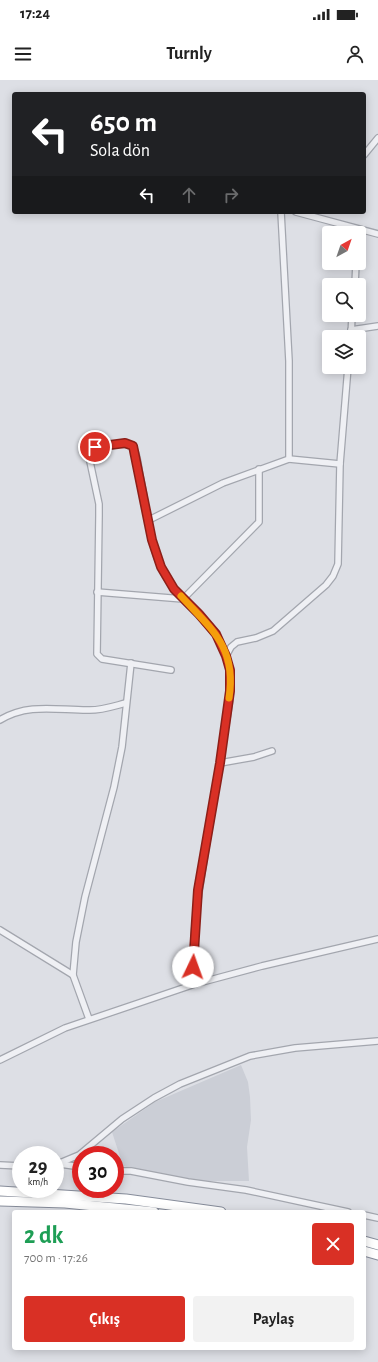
<!DOCTYPE html>
<html lang="tr">
<meta charset="utf-8">
<style>
body{margin:0;font-family:"Alegreya Sans",sans-serif;background:#f2f2f2;color:#222;height:100vh;display:flex;flex-direction:column;font-size:15px;white-space:nowrap}
*{box-sizing:border-box;margin:0}
p{font-size:13px;color:#767676}
.icon{flex:none;width:22px;height:22px;fill:none;stroke:currentColor;stroke-width:2;stroke-linecap:round;stroke-linejoin:round}
.map{position:relative;flex:1;overflow:hidden}
.panel{position:absolute;left:12px;top:1130px;width:354px;height:140px;display:flex;flex-direction:column;background:#fff;border-radius:4px;box-shadow:0 2px 10px #0003}
.panel>*{flex:none}
.top-card{position:absolute;left:12px;top:12px;width:354px;height:122px;border-radius:4px;box-shadow:0 2px 10px #0003;background:#202124;color:#fff;overflow:hidden}
.needle{width:26px;rotate:40deg}
.fabs{position:absolute;left:322px;top:146px;display:grid;gap:8px}
.fabs a{display:grid;place-items:center;width:44px;height:44px;border-radius:4px;background:#fff;box-shadow:0 2px 10px #0003;font-size:20px}
.speed{position:absolute;left:12px;top:1066px;display:flex;gap:8px;font-size:20px;font-weight:700;text-align:center}
.speed>*{display:grid;place-content:center;width:52px;height:52px;border-radius:50%;background:#fff;box-shadow:0 2px 10px #0003;line-height:1}
.speed small{font-size:10px;font-weight:400}
.speed .limit{border:6px solid #d22;background:#fff;color:#111}
.pin{position:absolute;display:grid;place-items:center;width:34px;height:34px;color:#fff;margin:-17px;border:2px solid #fff;border-radius:50%;box-shadow:0 1px 4px #0007}
.me{position:absolute;width:44px;margin:-22px;rotate:3deg;stroke-linejoin:round;filter:drop-shadow(0 0 3px #0008)}
.turn{display:flex;align-items:center;gap:14px;height:84px;padding:0 12px;font-size:18px}
.turn .icon{width:52px;height:52px;stroke-width:2.5}
.turn b{display:block;font-size:28px;line-height:34px}
.lanes{display:flex;align-items:center;height:38px;padding:0 12px;background:#0003;justify-content:center;gap:20px;direction:ltr}
.lanes .off{opacity:.35}
.round{display:grid;place-items:center;flex:none;width:42px;height:42px;border-radius:4px;background:#f2f2f2}
.summary{display:flex;align-items:center;justify-content:space-between;height:68px;padding:0 12px}
h1{font-size:24px;font-weight:700;line-height:30px;color:#1e9e55}
.cta{display:flex;gap:8px;margin-top:auto;padding:8px 12px}
.cta a{flex:1;height:46px;border-radius:4px;background:#d93025;color:#fff;font-size:16px;font-weight:700;line-height:46px;text-align:center}
.cta a+a{background:#f2f2f2;color:#222}
.status{display:flex;justify-content:space-between;align-items:center;height:28px;padding:0 20px;background:#fff;direction:ltr}
.status svg{height:11px;fill:currentColor}
header{display:flex;justify-content:space-between;align-items:center;height:52px;padding:0 12px;background:#fff;font-size:18px;font-weight:700}
.map>svg:first-child{display:block}
.built{fill:#cbced6}
.lines{fill:none;stroke-linecap:round;stroke-linejoin:round}
.minor-casing{stroke:#a3a6ae;stroke-width:8}
.trunk-casing{stroke:#868c9a;stroke-width:11}
.minor{stroke:#eff0f4;stroke-width:5.5}
.trunk{stroke:#fff;stroke-width:9}
.route-casing{stroke:#8d1f18;stroke-width:10}
.route{stroke:#d93025;stroke-width:7}
.slow{stroke:#f59e0b;stroke-width:7}
</style>
<div class="status"><b>17:24</b><svg viewBox="0 0 49 12"><path d="M0 12V9h3v3zM5 12V6h3v6zM10 12V3h3v9zM15 12V0h3v12zM26 1h20v11H26zM47 4h2v5h-2z"/></svg></div>
<header><svg class="icon" aria-label="menu" viewBox="0 0 24 24"><path d="M4 6h16M4 12h16M4 18h16"/></svg>Turnly<svg class="icon" aria-label="person" viewBox="0 0 24 24"><circle cx="12" cy="8" r="4"/><path d="M4 21q1-7 8-7t8 7"/></svg></header>
<div class="map">
<svg width="378" height="1282" viewBox="0 0 378 1282">
<rect width="100%" height="100%" fill="#dddfe5"/>
<path class="built" d="M 241,985 L 248,1002 L 250,1017 L 251,1040 L 247,1067 L 249,1101 L 185,1101 L 123,1086 L 112,1052 L 155,1022 Z"/>
<g class="lines">
<g class="minor-casing">
<g id="minor">
<path d="M 364,75 L 378,58"/>
<path d="M 296,132 L 378,154"/>
<path d="M 355,205 L 356,183"/>
<path d="M 351,250 L 378,246"/>
<path d="M 351,257 L 352,235"/>
<path d="M 289,379 L 340,384"/>
<path d="M 149,440 L 223,403 L 289,379 L 289,281 L 281,132"/>
<path d="M 97,512 L 183,519 L 259,442 L 259,389"/>
<path d="M 226,576 L 231,567 L 237,562 L 256,558 L 273,551 L 326,505 L 333,496 L 338,484 L 340,384 L 348,287"/>
<path d="M 171,590 L 102,579 L 97,574 L 99,436 L 99,424 L 89,377 C 89,374 90,371 93,368 C 98,364 128,362 133,367 C 138,375 138,386 140,396 C 147,428 149,466 165,495 C 186,534 226,544 230,597 C 232,618 226,641 223,662 C 218,697 212,732 206,767 C 199,812 190,859 195,904"/>
<path d="M 0,640 C 28,623 56,630 87,630 C 100,631 114,626 126,623"/>
<path d="M 220,683 L 254,677 L 272,671"/>
<path d="M 0,850 L 73,895"/>
<path d="M 89,939 L 73,895 L 76,862 L 85,817 L 114,707 L 122,667 L 131,583"/>
<path d="M 0,980 L 65,948 L 195,904 L 262,886 L 378,859"/>
<path d="M 60,1084 L 81,1087"/>
<path d="M 0,1085 L 21,1086"/>
<path d="M 55,1085 L 79,1075 L 122,1039 L 154,1018 L 180,1004 L 250,976 L 295,968 L 378,961"/>
<path d="M 115,1091 L 131,1091 L 188,1102 L 246,1110 L 348,1132"/>
<path d="M 364,1135 L 378,1138"/>
</g>
</g>
<g class="trunk-casing">
<g id="trunk">
<path d="M 0,1111 L 126,1119 L 221,1132"/>
<path d="M 0,1121 L 65,1123 L 154,1132"/>
<path d="M 364,1161 L 378,1165"/>
<path d="M 364,1171 L 378,1175"/>
</g>
</g>
<use href="#minor" class="minor"/>
<use href="#trunk" class="trunk"/>
</g>
<g class="lines">
<g class="route-casing">
<path id="route" d="M 95,367 L 125,363 L 133,366 L 152,460 L 161,487 L 174,509 L 199,534 L 216,554 L 226,576 L 230,590 L 230,611 L 220,683 L 198,810 L 193,887"/>
</g>
<use href="#route" class="route"/>
<path class="slow" d="M 181,516 C 211,549 237,567 229,618"/>
</g>
</svg>
<div class="fabs">
<a><svg class="needle" viewBox="-14 -14 28 28"><path d="M0-13l5 13h-10z" fill="#e53935"/><path d="M0 13l5-13h-10z" fill="#767676"/></svg></a>
<a><svg class="icon" aria-label="search" viewBox="0 0 24 24"><circle cx="10" cy="10" r="6"/><path d="M15 15l6 6"/></svg></a>
<a><svg class="icon" aria-label="layers" viewBox="0 0 24 24"><path d="M12 4l9 5-9 5-9-5zM3 14l9 5 9-5"/></svg></a>
</div>
<div class="speed"><div>29<small>km/h</small></div><div class="limit">30</div></div>
<div class="pin" style="left:95px;top:367px;background:#d93025"><svg class="icon" aria-label="arrive" viewBox="0 0 24 24"><path d="M6 21V4h12l-3 4 3 4H6"/></svg></div>
<svg class="me" style="left:193px;top:887px" viewBox="-20 -20 40 40"><circle r="19" fill="#fff"/><path d="M0-13L10 11 0 6-10 11z" fill="#d93025"/></svg>
<div class="top-card">
<div class="turn"><svg class="icon" aria-label="left" viewBox="0 0 24 24"><path d="M17 20v-9H6M10 6l-5 5 5 5"/></svg><div><b>650 m</b>Sola dön</div></div>
<div class="lanes"><svg class="icon" aria-label="left" viewBox="0 0 24 24"><path d="M17 20v-9H6M10 6l-5 5 5 5"/></svg><svg class="icon off" aria-label="ahead" viewBox="0 0 24 24"><path d="M12 20V5M6 11l6-6 6 6"/></svg><svg class="icon off" aria-label="right" viewBox="0 0 24 24"><path d="M7 20v-9h11M14 6l5 5-5 5"/></svg></div>
</div>
<section class="panel">
<div class="summary"><div><h1>2 dk</h1><p>700 m · 17:26</p></div><a class="round" style="background:#d93025;color:#fff"><svg class="icon" aria-label="close" viewBox="0 0 24 24"><path d="M6 6l12 12M18 6L6 18"/></svg></a></div>
<div class="cta"><a>Çıkış</a><a>Paylaş</a></div>
</section>
</div>
